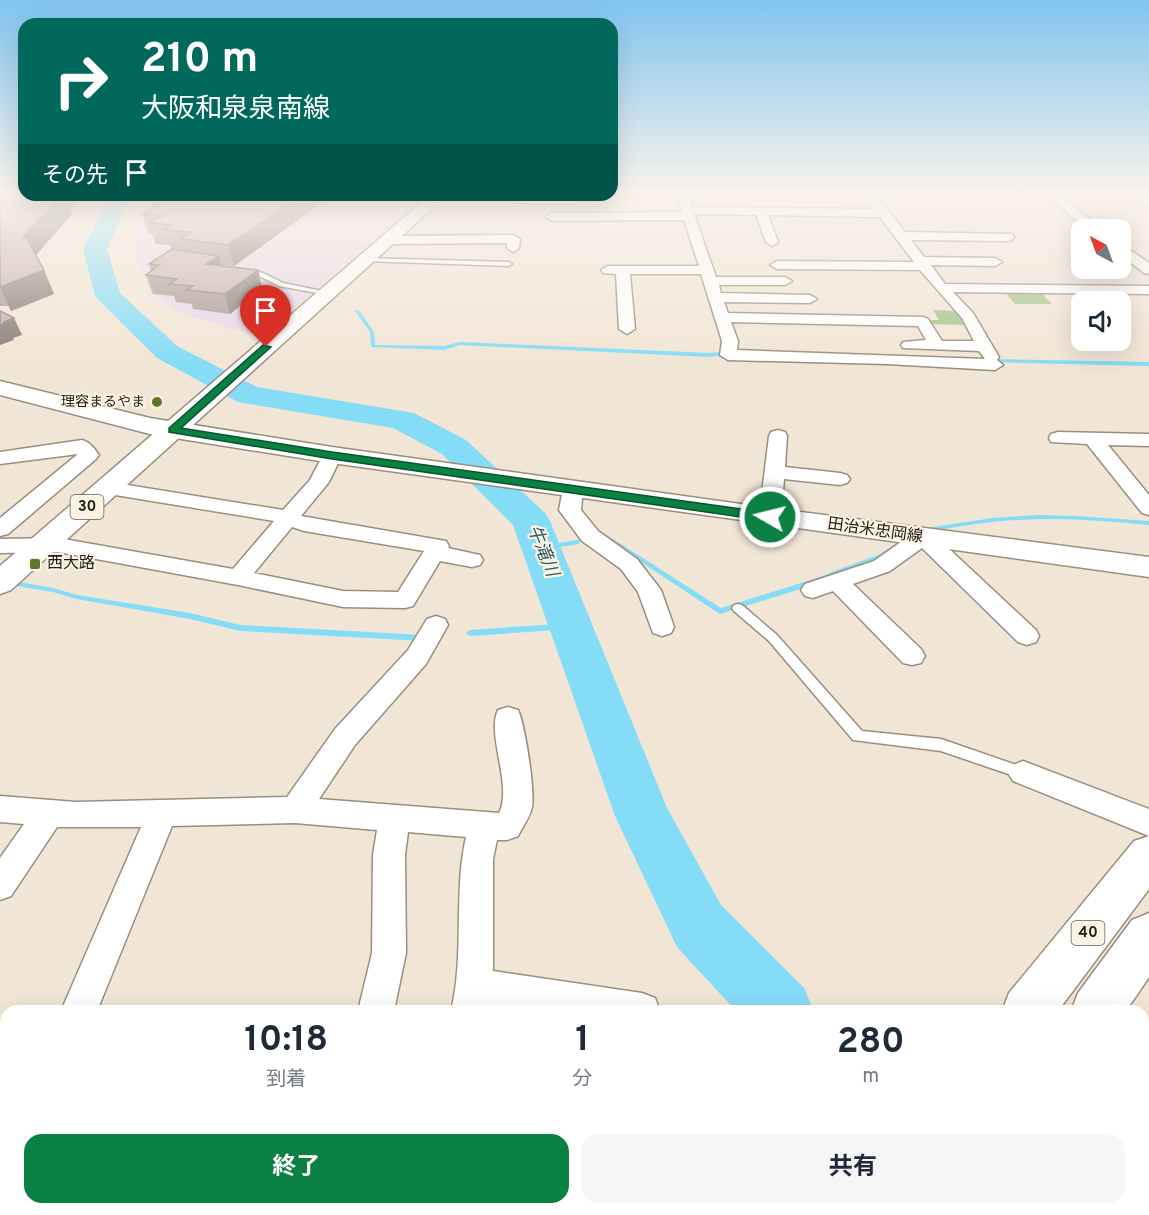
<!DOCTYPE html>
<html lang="ja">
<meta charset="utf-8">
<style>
body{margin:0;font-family:Overpass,"Noto Sans JP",sans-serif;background:#f6f6f7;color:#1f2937;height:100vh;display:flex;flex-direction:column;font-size:22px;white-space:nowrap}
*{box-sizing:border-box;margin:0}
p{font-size:20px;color:#747a83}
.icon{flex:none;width:33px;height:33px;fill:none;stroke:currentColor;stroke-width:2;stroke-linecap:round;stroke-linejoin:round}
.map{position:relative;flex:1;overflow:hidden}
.panel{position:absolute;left:0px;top:1005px;width:1149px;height:210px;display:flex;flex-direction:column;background:#fff;border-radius:18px 18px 0 0;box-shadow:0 6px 24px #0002}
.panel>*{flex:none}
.guide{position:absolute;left:18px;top:18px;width:600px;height:183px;border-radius:18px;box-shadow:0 6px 24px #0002;background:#00695c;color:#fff;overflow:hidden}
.needle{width:39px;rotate:319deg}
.buttons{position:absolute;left:1071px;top:219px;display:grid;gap:12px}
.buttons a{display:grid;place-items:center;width:60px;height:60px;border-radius:12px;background:#fff;box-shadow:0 6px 24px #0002;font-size:30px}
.pin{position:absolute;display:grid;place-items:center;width:51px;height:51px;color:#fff;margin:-62px -26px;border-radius:50% 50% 50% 0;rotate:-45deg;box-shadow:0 0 6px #0007}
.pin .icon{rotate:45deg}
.me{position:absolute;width:66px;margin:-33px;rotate:278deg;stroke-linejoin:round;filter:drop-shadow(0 0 4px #0008)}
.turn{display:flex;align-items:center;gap:21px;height:126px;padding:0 24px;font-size:27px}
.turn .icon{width:78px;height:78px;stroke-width:2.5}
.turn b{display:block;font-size:42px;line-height:51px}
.then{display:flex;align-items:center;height:57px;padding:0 24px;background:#0003;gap:12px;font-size:22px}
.eta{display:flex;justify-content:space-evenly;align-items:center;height:102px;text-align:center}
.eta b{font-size:36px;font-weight:700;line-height:42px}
.button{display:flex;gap:12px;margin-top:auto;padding:12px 24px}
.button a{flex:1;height:69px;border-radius:18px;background:#0b8043;color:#fff;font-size:24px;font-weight:700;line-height:69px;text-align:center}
.button a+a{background:#f6f6f7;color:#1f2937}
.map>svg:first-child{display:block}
.industrial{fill:#e8d7e8}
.green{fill:#a4c488}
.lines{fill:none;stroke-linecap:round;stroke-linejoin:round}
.stream{fill:#85dcf7;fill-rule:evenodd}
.river{fill:#85dcf7;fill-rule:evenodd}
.service-casing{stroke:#998e80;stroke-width:3}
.minor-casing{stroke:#998e80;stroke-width:3}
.secondary-casing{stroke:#998e80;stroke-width:3}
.primary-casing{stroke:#998e80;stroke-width:3}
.service{fill:#fff;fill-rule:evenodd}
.minor{fill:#fff;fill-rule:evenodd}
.secondary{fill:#fff;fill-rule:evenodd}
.primary{fill:#fff;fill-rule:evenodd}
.wall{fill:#a99892}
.shaded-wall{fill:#8a7c77}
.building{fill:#c5b1aa;stroke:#8a7c77;stroke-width:1.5}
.route{fill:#0b8043;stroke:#07532c;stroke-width:1.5}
.poi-dot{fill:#5e782b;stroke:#fef3e2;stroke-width:2}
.labels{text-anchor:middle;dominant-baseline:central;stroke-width:4.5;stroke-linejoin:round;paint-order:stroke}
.far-poi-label{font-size:14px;fill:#201c17;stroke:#fef3e2;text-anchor:end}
.shield{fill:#fef3e2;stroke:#635c54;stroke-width:1.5}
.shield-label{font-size:15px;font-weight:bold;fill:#201c17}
.street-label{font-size:16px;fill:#201c17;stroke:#fef3e2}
.poi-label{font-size:16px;fill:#201c17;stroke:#fef3e2;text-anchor:start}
.water-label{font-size:18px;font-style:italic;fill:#2a5b6a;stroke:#fef3e2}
</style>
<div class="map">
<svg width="1149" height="1215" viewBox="0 0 1149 1215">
<rect width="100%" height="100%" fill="#f1e5d5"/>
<path class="industrial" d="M 140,195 L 428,195 L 260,337 L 179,312 L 151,293 L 137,261 L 133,229 Z"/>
<g class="green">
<path d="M 1004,291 L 1039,291 L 1052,304 L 1015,304 Z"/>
<path d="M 933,310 L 957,311 L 966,325 L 930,324 L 928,320 L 939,320 Z"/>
</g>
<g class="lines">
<g class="stream">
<path d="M 355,310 L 359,310 L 374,332 L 375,345 L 444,346 L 460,342 L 709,353 L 728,351 L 731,353 L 728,355 L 709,357 L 460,345 L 444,350 L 373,347 L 371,346 L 370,332 L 355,311 Z"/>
<path d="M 989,359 L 1149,362 L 1149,366 L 987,362 L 987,360 Z"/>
<path d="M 1039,515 L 1076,516 L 1149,521 L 1149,525 C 1106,521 1063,517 1020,520 C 991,521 962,526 933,531 L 930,529 L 933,527 L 993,518 Z"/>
<path d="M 602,532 L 721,608 L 823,576 L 837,570 L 878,555 L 903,540 L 907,540 L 908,542 L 882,559 L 842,573 L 829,580 L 720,614 L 600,535 L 599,534 Z"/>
<path d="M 577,540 L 579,540 L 580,542 L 579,544 L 541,550 L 538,548 L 541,546 Z"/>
<path d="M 11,581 L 14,581 L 53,588 L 77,595 L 190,613 L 240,625 L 423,635 L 427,638 L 423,641 L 240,631 L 190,619 L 77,599 L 53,592 L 11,585 L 10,583 Z"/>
<path d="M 571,623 L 575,626 L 571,629 L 470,636 L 466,633 L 470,630 Z"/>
</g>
<g class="river">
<path d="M 105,195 L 125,195 L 128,203 L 107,249 L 120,293 L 177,346 L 257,387 L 414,413 L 466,440 L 545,513 L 550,521 L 667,808 L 721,905 L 804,988 L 814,1011 L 736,1011 L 677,947 L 615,816 L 513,525 L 442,454 L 393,428 L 238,402 L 157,358 L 95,296 L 83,249 L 106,203 Z"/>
<path d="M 1143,1161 L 1149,1161 L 1149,1215 L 1111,1215 L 1109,1209 L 1143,1209 Z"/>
</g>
<g class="service-casing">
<g id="service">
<path d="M 365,258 L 509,262 L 512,264 L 509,266 L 363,261 L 363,259 Z"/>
<path d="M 243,269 L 263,273 L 283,283 L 332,293 L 328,295 L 279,286 L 259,276 L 241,272 L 241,270 Z"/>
<path d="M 738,604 L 742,605 L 777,635 L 862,731 L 941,739 L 1028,769 L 1030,773 L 1028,777 L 1023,779 L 941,751 L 853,740 L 769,641 L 734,611 L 732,608 L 734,605 Z"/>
</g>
</g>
<g class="minor-casing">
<g id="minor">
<path d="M 676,194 L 688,194 L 692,207 L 875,209 L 864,194 L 875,194 L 905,232 L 1012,234 L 1014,237 L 1012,240 L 1008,241 L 911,240 L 924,257 L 995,258 L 1002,262 L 995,266 L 931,265 L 945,284 L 1149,286 L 1149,294 L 953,292 L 973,313 L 999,357 L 997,360 L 1003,365 L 995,370 L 887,364 L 728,360 L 720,355 L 722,341 L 701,274 L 630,274 L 635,329 L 627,334 L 619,329 L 616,274 L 603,273 L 601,270 L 608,266 L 699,266 L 684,220 L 552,221 L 546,217 L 552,213 L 682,212 ZM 694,214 L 756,215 L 766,242 L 772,246 L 778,242 L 768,215 L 880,217 L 914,262 L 777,261 L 770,265 L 777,269 L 920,270 L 962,318 L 974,341 L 942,341 L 928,319 L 923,317 L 728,313 L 724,302 L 810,303 L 817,299 L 810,295 L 721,293 L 719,285 L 785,285 L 792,281 L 785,277 L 716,277 ZM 731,322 L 918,326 L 926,340 L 903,342 L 901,345 L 903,348 L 979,351 L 985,359 L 737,350 L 738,341 Z"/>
<path d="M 1045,194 L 1058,194 L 1103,230 L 1089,230 Z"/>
<path d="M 1130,194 L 1149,194 L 1149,208 L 1131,198 Z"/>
<path d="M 513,195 L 564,197 L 564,195 L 576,195 L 573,203 L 569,204 L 518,203 L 512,200 Z"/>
<path d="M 514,235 L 520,239 L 519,248 L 513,252 L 507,248 L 507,243 L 388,244 L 382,240 L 388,236 Z"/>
<path d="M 1120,243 L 1149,263 L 1149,274 L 1144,273 L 1120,254 Z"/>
<path d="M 778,430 L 785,432 L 787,436 L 785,467 L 840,473 L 847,475 L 850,479 L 847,483 L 840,485 L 784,479 L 781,517 L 778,522 L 770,523 L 762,522 L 759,517 L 769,436 L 771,432 Z"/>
<path d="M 1058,432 L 1149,434 L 1149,446 L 1108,445 L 1149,495 L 1149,515 L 1142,513 L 1087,444 L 1051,442 L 1049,438 L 1051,434 Z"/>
<path d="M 82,440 C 90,442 94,448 99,455 L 96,459 L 8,534 L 0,536 L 0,518 L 78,454 L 0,464 L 0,452 Z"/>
<path d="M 332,449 L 339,451 L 342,455 L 329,482 L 301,516 L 446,541 L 449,546 L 448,548 L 480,555 L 483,560 L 480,565 L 472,567 L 440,561 L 413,606 L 405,608 L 343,607 L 238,585 L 58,552 L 0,553 L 0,539 L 58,538 L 233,569 L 274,521 L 109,494 L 102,492 L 99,488 L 102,484 L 109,482 L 283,510 L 310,480 L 325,451 ZM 292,527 L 304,531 L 424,551 L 398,592 L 343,591 L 254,573 Z"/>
<path d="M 573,483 L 580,485 L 583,489 L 581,510 L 598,531 L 637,559 L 661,590 L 674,627 L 671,633 L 662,636 L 653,633 L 638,592 L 621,569 L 582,541 L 559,510 L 563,489 L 566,485 Z"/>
<path d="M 923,530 L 931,532 L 1036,630 L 1039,636 L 1036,642 L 1027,645 L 1018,642 L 922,548 L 890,571 L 853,584 L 921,649 L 925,656 L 921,663 L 912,665 L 903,663 L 833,591 L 813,598 L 805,596 L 801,590 L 805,584 L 874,561 L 915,532 Z"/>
<path d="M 436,616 L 445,619 L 448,625 L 426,664 L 355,745 L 319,799 L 499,813 C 513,786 486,734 498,710 L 508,707 L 518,710 C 525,725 535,790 532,807 C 530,817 522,828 518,836 L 507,840 L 497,840 L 493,859 L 493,971 L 642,993 L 655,998 L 660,1011 L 522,1011 L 488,1006 L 487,1011 L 451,1011 C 465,954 453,894 466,837 L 408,832 L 405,855 L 406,953 L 394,1011 L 358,1011 L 372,953 L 373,855 L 377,830 L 295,823 L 172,826 L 97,1011 L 61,1011 L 141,827 L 57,827 L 11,896 L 0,900 L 0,858 L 24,824 L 0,822 L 0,796 L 76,802 L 287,797 L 335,729 L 408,650 L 427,619 Z"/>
<path d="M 1023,761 L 1149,809 L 1149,836 L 1013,781 L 1008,773 L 1013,765 Z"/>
<rect x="0" y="1033" width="6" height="38"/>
</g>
</g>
<g class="secondary-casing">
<path id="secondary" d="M 0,381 L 150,418 L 332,447 L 770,508 L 1149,557 L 1149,577 L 332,463 L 150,434 L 0,395 Z"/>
</g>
<g class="primary-casing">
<g id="primary">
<path d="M 430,195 L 447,195 L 11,590 L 0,594 L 0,566 Z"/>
<path d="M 1149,836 L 1149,889 L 1058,1011 L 1002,1011 L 1009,993 L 1134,841 Z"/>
<path d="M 1149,913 L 1149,977 L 1126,1011 L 1071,1011 L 1078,993 L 1132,920 Z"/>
<path d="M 824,1209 L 885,1209 L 883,1215 L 822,1215 Z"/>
<path d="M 913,1209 L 974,1209 L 972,1215 L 911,1215 Z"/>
</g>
</g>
<use href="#service" class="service"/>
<use href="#minor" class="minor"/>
<use href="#secondary" class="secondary"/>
<use href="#primary" class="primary"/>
</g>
<g class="wall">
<path d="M 0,194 L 77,202 L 70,210 L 72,214 L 36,255 L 44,270 L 54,294 L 11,311 L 9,306 L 0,306 Z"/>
<path d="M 149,195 L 333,195 L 234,266 L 221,265 L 222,266 L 258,270 L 262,288 L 230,314 L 193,309 L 192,304 L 176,302 L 174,296 L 153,294 L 146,275 L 151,271 L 149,264 L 171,250 L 170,245 L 156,244 L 153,235 L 149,234 L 142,214 L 153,207 Z"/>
</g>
<g class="shaded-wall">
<path d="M 58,195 L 75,195 L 77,202 L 70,210 L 72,214 L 30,262 L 21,239 Z"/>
<path d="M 301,195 L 333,195 L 234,266 L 228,245 Z"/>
<path d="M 219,256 L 224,274 L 206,264 Z"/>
<path d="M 44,270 L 54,294 L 11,311 L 0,287 Z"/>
<path d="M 258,270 L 262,288 L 230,314 L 225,294 Z"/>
<path d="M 14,318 L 22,335 L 13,338 L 14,340 L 0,345 L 0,325 L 4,322 Z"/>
</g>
<g class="building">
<path d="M 0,194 L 63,195 L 21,239 L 26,237 L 44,270 L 0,287 Z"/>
<path d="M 166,195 L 301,195 L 228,245 L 181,239 L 191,232 L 165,230 L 172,225 L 149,223 L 164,215 L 142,214 L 162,203 L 153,202 Z"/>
<path d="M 172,249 L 219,256 L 206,264 L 258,270 L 225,294 L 187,290 L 193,286 L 169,284 L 177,279 L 146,275 L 159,265 L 149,264 Z"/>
<path d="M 0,311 L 14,318 L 4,322 L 6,323 L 0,325 Z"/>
</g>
<linearGradient id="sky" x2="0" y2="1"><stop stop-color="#80c4ee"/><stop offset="0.53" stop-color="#f9f3ec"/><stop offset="1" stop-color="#f9f3ec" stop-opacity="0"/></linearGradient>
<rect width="1149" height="364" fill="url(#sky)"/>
<path class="route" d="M 263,345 L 271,347 L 181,428 L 332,452 L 770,513 L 776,517 L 770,521 L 332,459 L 169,432 L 169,428 Z"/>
<g class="poi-dot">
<circle cx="157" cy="402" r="6"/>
<rect x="29" y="558" width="12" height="12" rx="3"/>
</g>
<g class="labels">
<g class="far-poi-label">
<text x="145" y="402">理容まるやま</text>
</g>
<g class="shield">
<rect x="70.5" y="495" width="33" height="24" rx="4.5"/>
<rect x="1071.5" y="921" width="33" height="24" rx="4.5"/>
</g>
<g class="shield-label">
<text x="87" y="507">30</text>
<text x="1088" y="933">40</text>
</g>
<g class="street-label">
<text transform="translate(875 531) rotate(8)">田治米忠岡線</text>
</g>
<g class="poi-label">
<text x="47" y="564">西大路</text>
</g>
<g class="water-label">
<text transform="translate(542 551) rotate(68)">牛滝川</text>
</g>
</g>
</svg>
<div class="buttons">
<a><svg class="needle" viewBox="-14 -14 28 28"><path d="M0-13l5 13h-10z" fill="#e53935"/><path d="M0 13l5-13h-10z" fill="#747a83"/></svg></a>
<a><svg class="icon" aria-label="sound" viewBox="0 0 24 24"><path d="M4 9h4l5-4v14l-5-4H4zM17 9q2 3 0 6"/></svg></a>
</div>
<div class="pin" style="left:266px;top:347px;background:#d93025"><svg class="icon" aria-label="arrive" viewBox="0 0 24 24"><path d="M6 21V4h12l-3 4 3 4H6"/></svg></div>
<svg class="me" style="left:770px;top:517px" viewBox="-20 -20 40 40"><circle r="17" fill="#0b8043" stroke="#fff" stroke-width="3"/><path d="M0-11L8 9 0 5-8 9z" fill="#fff"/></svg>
<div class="guide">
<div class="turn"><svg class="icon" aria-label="right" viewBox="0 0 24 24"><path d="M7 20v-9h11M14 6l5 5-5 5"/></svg><div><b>210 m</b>大阪和泉泉南線</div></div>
<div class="then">その先<svg class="icon" aria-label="arrive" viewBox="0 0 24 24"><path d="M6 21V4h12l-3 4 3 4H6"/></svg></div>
</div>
<section class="panel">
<div class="eta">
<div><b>10:18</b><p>到着</p></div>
<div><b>1</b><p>分</p></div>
<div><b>280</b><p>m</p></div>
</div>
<div class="button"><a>終了</a><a>共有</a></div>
</section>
</div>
